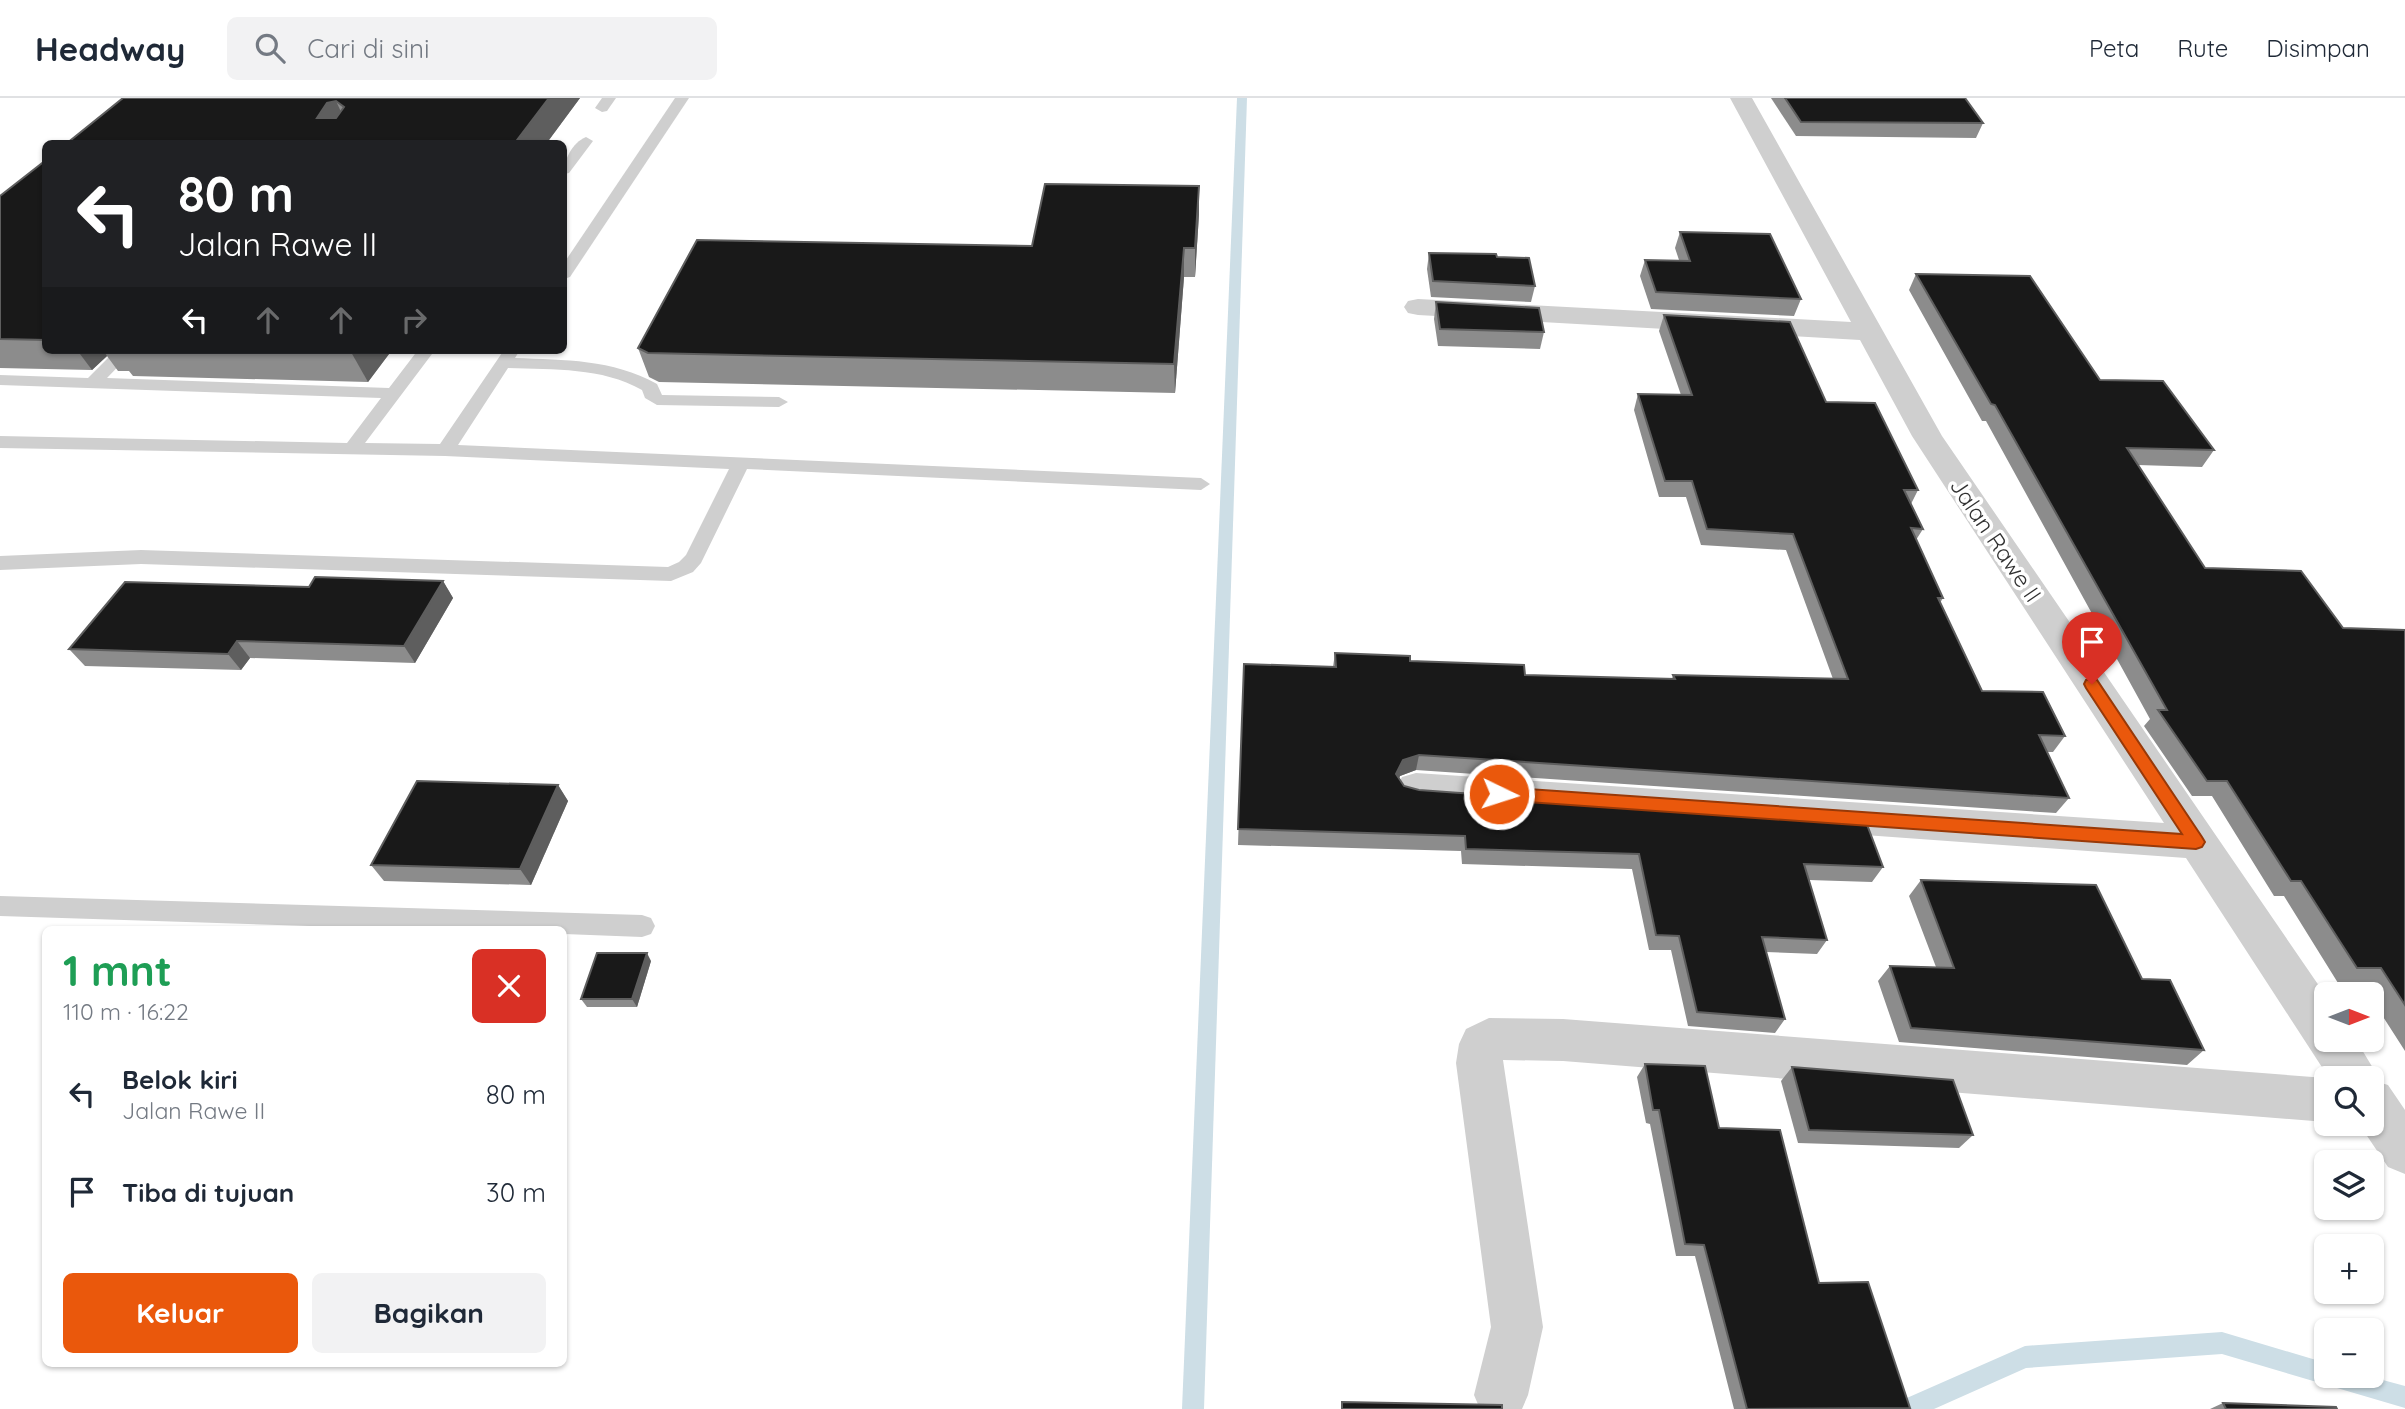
<!DOCTYPE html>
<html lang="id">
<meta charset="utf-8">
<style>
body{margin:0;font-family:Quicksand,sans-serif;background:#f2f2f3;color:#1f2937;height:100vh;display:flex;flex-direction:column;font-size:26px;white-space:nowrap}
*{box-sizing:border-box;margin:0}
p{font-size:23px;color:#747a83}
.icon{flex:none;width:38px;height:38px;fill:none;stroke:currentColor;stroke-width:2;stroke-linecap:round;stroke-linejoin:round}
.map{position:relative;flex:1;overflow:hidden}
.drawer{position:absolute;left:42px;top:828px;width:525px;height:441px;display:flex;flex-direction:column;background:#fff;border-radius:10px;box-shadow:0 2px 5px #0004}
.drawer>*{flex:none}
.top-card{position:absolute;left:42px;top:42px;width:525px;height:214px;border-radius:10px;box-shadow:0 2px 5px #0004;background:#202124;color:#fff;overflow:hidden}
.needle{width:46px;rotate:90deg}
.fabs{position:absolute;left:2314px;top:884px;display:grid;gap:14px}
.fabs a{display:grid;place-items:center;width:70px;height:70px;border-radius:10px;background:#fff;box-shadow:0 2px 5px #0004;font-size:35px}
.pin{position:absolute;display:grid;place-items:center;width:60px;height:60px;color:#fff;margin:-72px -30px;border-radius:50% 50% 50% 0;rotate:-45deg;box-shadow:0 0 7px #0007}
.pin .icon{rotate:45deg}
.me{position:absolute;width:77px;margin:-38px;rotate:94deg;stroke-linejoin:round;filter:drop-shadow(0 0 5px #0008)}
.turn{display:flex;align-items:center;gap:24px;height:147px;padding:0 21px;font-size:32px}
.turn .icon{width:91px;height:91px;stroke-width:2.5}
.turn b{display:block;font-size:49px;line-height:60px}
.lanes{display:flex;align-items:center;height:66px;padding:0 21px;background:#0003;justify-content:center;gap:35px;direction:ltr}
.lanes .off{opacity:.35}
.round{display:grid;place-items:center;flex:none;width:74px;height:74px;border-radius:10px;background:#f2f2f3}
.headline{display:flex;align-items:center;justify-content:space-between;height:119px;padding:0 21px}
h1{font-size:42px;font-weight:800;line-height:52px;color:#1e9e55}
.cta{display:flex;gap:14px;margin-top:auto;padding:14px 21px}
.cta a{flex:1;height:80px;border-radius:10px;background:#ea580c;color:#fff;font-size:28px;font-weight:800;line-height:80px;text-align:center}
.cta a+a{background:#f2f2f3;color:#1f2937}
ul{padding:0;list-style:none}
li{display:flex;align-items:center;gap:21px;height:98px;padding:0 21px}
li div{flex:1}
li b{display:block;font-size:26px}
li em{font-style:normal}
header{display:flex;align-items:center;gap:42px;box-sizing:border-box;height:98px;padding:0 35px;background:#fff;border-bottom:2px solid #e0e1e3}
header strong{font-size:33px}
nav{display:flex;gap:38px;margin-inline-start:auto;font-size:24px}
.search{width:490px;height:63px;background:#f2f2f3;display:flex;align-items:center;gap:18px;box-sizing:border-box;padding:0 24px;border-radius:10px;color:#747a83;font-size:26px}
.map>svg:first-child{display:block}
.lines{fill:none;stroke-linecap:round;stroke-linejoin:round}
.stream{fill:#cddee6;fill-rule:evenodd}
.lane{fill:#cfcfcf;fill-rule:evenodd}
.street{fill:#cfcfcf;fill-rule:evenodd}
.wall{fill:#8c8c8c}
.shaded-wall{fill:#5e5e5e}
.building{fill:#191919;stroke:#5e5e5e;stroke-width:2;fill-rule:evenodd}
.route{fill:#ea580c;stroke:#983908;stroke-width:2}
.labels{text-anchor:middle;dominant-baseline:central;stroke-width:7;stroke-linejoin:round;paint-order:stroke}
.street-label{font-size:23px;fill:#323232;stroke:#fff}
</style>
<header>
<strong>Headway</strong>
<div class="search"><svg class="icon" aria-label="search" viewBox="0 0 24 24"><circle cx="10" cy="10" r="6"/><path d="M15 15l6 6"/></svg>Cari di sini</div>
<nav><a>Peta</a><a>Rute</a><a>Disimpan</a></nav>
</header>
<div class="map">
<svg width="2405" height="1311" viewBox="0 0 2405 1311">
<rect width="100%" height="100%" fill="#fff"/>
<g class="lines">
<g class="stream">
<path d="M 1237,0 L 1247,0 L 1204,1311 L 1182,1311 Z"/>
<path d="M 2222,1234 L 2326,1265 L 2326,1278 L 2368,1278 L 2405,1288 L 2405,1310 L 2222,1256 L 2026,1270 L 1934,1311 L 1897,1311 L 1900,1303 L 2025,1248 Z"/>
</g>
<g class="lane">
<path d="M 602,0 L 616,0 L 607,13 L 602,14 L 595,10 Z"/>
<path d="M 675,0 L 689,0 L 570,179 L 564,181 L 564,165 Z"/>
<path d="M 586,39 L 593,43 L 569,75 L 564,76 C 564,61 572,45 586,39 Z"/>
<path d="M 116,252 L 134,252 L 107,280 L 389,290 L 418,252 L 435,252 L 365,345 L 440,346 L 504,252 L 520,252 L 515,260 C 565,262 612,261 657,286 L 662,297 L 779,299 L 788,304 L 779,309 L 657,307 L 645,300 L 642,292 C 601,269 555,272 508,270 L 458,347 L 1201,380 L 1210,386 L 1201,392 L 747,371 L 701,465 L 693,474 L 671,483 L 141,466 L 0,472 L 0,458 L 141,452 L 668,469 L 679,464 L 686,457 L 729,371 L 445,358 L 0,350 L 0,338 L 347,345 L 381,300 L 0,287 L 0,277 L 88,280 Z"/>
<path d="M 0,798 L 642,817 L 651,820 L 655,828 L 651,836 L 642,839 L 564,836 L 564,831 L 405,831 L 0,818 Z"/>
</g>
<g class="street">
<path d="M 1730,0 L 1752,0 L 1942,338 L 2326,898 L 2326,942 L 2356,942 L 2379,980 L 2378,984 L 2388,987 L 2405,1012 L 2405,1076 L 2388,1069 L 2359,1026 L 2371,1026 L 2371,980 L 2329,980 L 2186,760 L 1416,705 L 1402,701 L 1396,690 L 1402,679 L 1416,675 L 2164,725 L 1912,338 L 1860,242 L 1418,217 L 1408,215 L 1404,209 L 1408,203 L 1418,201 L 1851,224 Z"/>
<path d="M 1489,920 L 1563,921 L 2326,980 L 2326,1024 L 1563,963 L 1503,962 L 1543,1229 L 1528,1297 L 1522,1311 L 1480,1311 L 1474,1297 L 1491,1229 L 1456,965 L 1459,946 L 1466,931 Z"/>
</g>
</g>
<g class="wall">
<path d="M 123,0 L 580,0 L 546,46 L 66,46 Z"/>
<path d="M 1771,0 L 1965,0 L 1983,25 L 1976,40 L 1796,38 Z"/>
<path d="M 46,62 L 46,252 L 392,252 L 368,284 L 133,278 L 129,273 L 118,273 L 107,258 L 92,272 L 0,270 L 0,98 Z"/>
<path d="M 1199,88 L 1199,116 L 1195,179 L 1184,179 L 1175,295 L 659,284 L 649,279 L 638,250 L 1032,148 Z"/>
<path d="M 1680,134 L 1801,201 L 1794,218 L 1651,211 L 1640,178 L 1645,162 L 1679,162 L 1675,150 Z"/>
<path d="M 1429,155 L 1497,159 L 1535,188 L 1531,204 L 1431,199 L 1427,171 Z"/>
<path d="M 1916,176 L 2100,282 L 2214,352 L 2202,369 L 2138,367 L 2205,470 L 2343,530 L 2405,532 L 2405,953 L 2371,900 L 2371,896 L 2369,896 L 2362,885 L 2338,885 L 2284,798 L 2274,798 L 2212,698 L 2192,698 L 2144,628 L 2150,621 L 1986,323 L 1982,323 L 1909,192 Z"/>
<path d="M 1436,204 L 1544,234 L 1540,251 L 1438,248 L 1434,221 Z"/>
<path d="M 1664,217 L 1826,304 L 1918,392 L 1911,406 L 1923,431 L 1916,442 L 1943,500 L 1940,505 L 1982,593 L 2065,638 L 2053,654 L 2046,654 L 2069,700 L 2056,715 L 1416,672 L 1400,678 L 1399,680 L 1404,688 L 1419,692 L 1883,769 L 1872,784 L 1809,782 L 1827,842 L 1817,856 L 1766,854 L 1785,921 L 1775,935 L 1688,928 L 1671,852 L 1649,852 L 1632,771 L 1462,766 L 1461,753 L 1238,747 L 1244,566 L 1333,569 L 1335,555 L 1525,577 L 1672,581 L 1673,577 L 1833,581 L 1786,452 L 1701,447 L 1686,399 L 1659,399 L 1634,312 L 1638,296 L 1681,297 L 1659,233 Z"/>
<path d="M 443,483 L 453,500 L 415,565 L 250,560 L 241,572 L 85,568 L 69,551 L 309,489 Z"/>
<path d="M 558,687 L 568,703 L 531,787 L 384,783 L 371,767 Z"/>
<path d="M 1921,782 L 2142,881 L 2204,952 L 2187,967 L 1899,944 L 1878,883 L 1890,868 L 1936,869 L 1909,798 Z"/>
<path d="M 651,863 L 637,909 L 587,909 L 581,901 Z"/>
<path d="M 1645,966 L 1719,1030 L 1819,1185 L 1910,1310 L 1909,1311 L 1734,1311 L 1695,1158 L 1676,1158 L 1650,1026 L 1646,1025 L 1637,979 Z"/>
<path d="M 1792,969 L 1973,1037 L 1959,1050 L 1798,1045 L 1781,983 Z"/>
<path d="M 2223,1305 L 2337,1311 L 2210,1311 Z"/>
</g>
<g class="shaded-wall">
<path d="M 549,0 L 580,0 L 546,46 L 514,46 Z"/>
<path d="M 336,3 L 349,31 L 317,20 L 327,5 Z"/>
<path d="M 1199,88 L 1199,116 L 1195,179 L 1195,150 Z"/>
<path d="M 1184,150 L 1184,179 L 1175,295 L 1174,266 Z"/>
<path d="M 77,252 L 103,252 L 107,258 L 92,272 Z"/>
<path d="M 353,252 L 392,252 L 368,284 L 351,254 Z"/>
<path d="M 443,483 L 453,500 L 415,565 L 404,548 Z"/>
<path d="M 237,543 L 250,560 L 241,572 L 228,556 Z"/>
<path d="M 1419,657 L 1416,672 L 1400,678 L 1394,691 L 1396,676 L 1403,662 Z"/>
<path d="M 558,687 L 568,703 L 531,787 L 520,771 Z"/>
<path d="M 647,855 L 651,863 L 637,909 L 632,901 Z"/>
</g>
<g class="building">
<path d="M 123,0 L 549,0 L 514,46 L 66,46 ZM 336,3 L 344,9 L 336,20 L 317,20 L 327,5 Z"/>
<path d="M 1785,0 L 1965,0 L 1983,25 L 1801,24 Z"/>
<path d="M 46,62 L 46,242 L 0,241 L 0,98 Z"/>
<path d="M 1045,86 L 1199,88 L 1195,150 L 1184,150 L 1174,266 L 648,255 L 638,250 L 697,142 L 1032,148 Z"/>
<path d="M 1680,134 L 1770,136 L 1801,201 L 1656,194 L 1645,162 L 1690,163 Z"/>
<path d="M 1429,155 L 1496,156 L 1497,159 L 1529,160 L 1535,188 L 1433,183 Z"/>
<path d="M 1916,176 L 2030,178 L 2100,282 L 2163,283 L 2214,352 L 2127,350 L 2205,470 L 2301,473 L 2343,530 L 2405,532 L 2405,907 L 2381,870 L 2357,870 L 2301,783 L 2291,783 L 2227,683 L 2207,683 L 2158,612 L 2167,612 L 1995,307 L 1991,306 Z"/>
<path d="M 1436,204 L 1539,210 L 1544,234 L 1440,231 Z"/>
<path d="M 1664,217 L 1790,224 L 1826,304 L 1875,305 L 1918,392 L 1904,392 L 1923,431 L 1911,430 L 1943,500 L 1938,500 L 1982,593 L 2043,594 L 2065,638 L 2039,637 L 2069,700 L 1419,657 L 1403,662 L 1396,676 L 1404,688 L 1419,692 L 1866,724 L 1883,769 L 1804,766 L 1827,842 L 1762,839 L 1785,921 L 1697,914 L 1679,838 L 1656,837 L 1639,756 L 1466,751 L 1465,738 L 1238,731 L 1244,566 L 1336,569 L 1335,555 L 1410,558 L 1410,563 L 1524,567 L 1525,577 L 1675,581 L 1673,577 L 1848,581 L 1793,436 L 1707,431 L 1692,383 L 1665,383 L 1638,296 L 1692,297 Z"/>
<path d="M 251,252 L 353,252 L 351,254 Z"/>
<path d="M 315,479 L 443,483 L 404,548 L 237,543 L 228,556 L 69,551 L 125,484 L 309,489 Z"/>
<path d="M 417,683 L 558,687 L 520,771 L 371,767 Z"/>
<path d="M 1921,782 L 2096,787 L 2142,881 L 2170,882 L 2204,952 L 1911,930 L 1890,868 L 1954,870 Z"/>
<path d="M 597,855 L 647,855 L 632,901 L 581,901 Z"/>
<path d="M 1645,966 L 1705,968 L 1719,1030 L 1780,1032 L 1819,1185 L 1868,1184 L 1910,1310 L 1747,1311 L 1704,1147 L 1685,1146 L 1659,1012 L 1653,1012 Z"/>
<path d="M 1792,969 L 1953,982 L 1973,1037 L 1809,1032 Z"/>
<path d="M 1342,1304 L 1502,1307 L 1502,1311 L 1342,1311 Z"/>
<path d="M 2223,1305 L 2336,1309 L 2337,1311 L 2226,1311 Z"/>
</g>
<path class="route" d="M 2092,581 L 2097,582 L 2202,739 L 2205,744 L 2202,749 L 2196,751 L 1499,702 L 1491,696 L 1499,689 L 2182,736 L 2086,590 L 2084,586 L 2086,582 Z"/>
<g class="labels">
<g class="street-label">
<text transform="translate(1996 442) rotate(56)">Jalan Rawe II</text>
</g>
</g>
</svg>
<div class="fabs">
<a><svg class="needle" viewBox="-14 -14 28 28"><path d="M0-13l5 13h-10z" fill="#e53935"/><path d="M0 13l5-13h-10z" fill="#747a83"/></svg></a>
<a><svg class="icon" aria-label="search" viewBox="0 0 24 24"><circle cx="10" cy="10" r="6"/><path d="M15 15l6 6"/></svg></a>
<a><svg class="icon" aria-label="layers" viewBox="0 0 24 24"><path d="M12 4l9 5-9 5-9-5zM3 14l9 5 9-5"/></svg></a>
<a>+</a>
<a>−</a>
</div>
<div class="pin" style="left:2092px;top:586px;background:#d93025"><svg class="icon" aria-label="arrive" viewBox="0 0 24 24"><path d="M6 21V4h12l-3 4 3 4H6"/></svg></div>
<svg class="me" style="left:1499px;top:696px" viewBox="-20 -20 40 40"><circle r="17" fill="#ea580c" stroke="#fff" stroke-width="3"/><path d="M0-11L8 9 0 5-8 9z" fill="#fff"/></svg>
<div class="top-card">
<div class="turn"><svg class="icon" aria-label="left" viewBox="0 0 24 24"><path d="M17 20v-9H6M10 6l-5 5 5 5"/></svg><div><b>80 m</b>Jalan Rawe II</div></div>
<div class="lanes"><svg class="icon" aria-label="left" viewBox="0 0 24 24"><path d="M17 20v-9H6M10 6l-5 5 5 5"/></svg><svg class="icon off" aria-label="ahead" viewBox="0 0 24 24"><path d="M12 20V5M6 11l6-6 6 6"/></svg><svg class="icon off" aria-label="ahead" viewBox="0 0 24 24"><path d="M12 20V5M6 11l6-6 6 6"/></svg><svg class="icon off" aria-label="right" viewBox="0 0 24 24"><path d="M7 20v-9h11M14 6l5 5-5 5"/></svg></div>
</div>
<section class="drawer">
<div class="headline"><div><h1>1 mnt</h1><p>110 m · 16:22</p></div><a class="round" style="background:#d93025;color:#fff"><svg class="icon" aria-label="close" viewBox="0 0 24 24"><path d="M6 6l12 12M18 6L6 18"/></svg></a></div>
<ul>
<li><svg class="icon" aria-label="left" viewBox="0 0 24 24"><path d="M17 20v-9H6M10 6l-5 5 5 5"/></svg><div><b>Belok kiri</b><p>Jalan Rawe II</p></div><em>80 m</em></li>
<li><svg class="icon" aria-label="arrive" viewBox="0 0 24 24"><path d="M6 21V4h12l-3 4 3 4H6"/></svg><div><b>Tiba di tujuan</b></div><em>30 m</em></li>
</ul>
<div class="cta"><a>Keluar</a><a>Bagikan</a></div>
</section>
</div>
